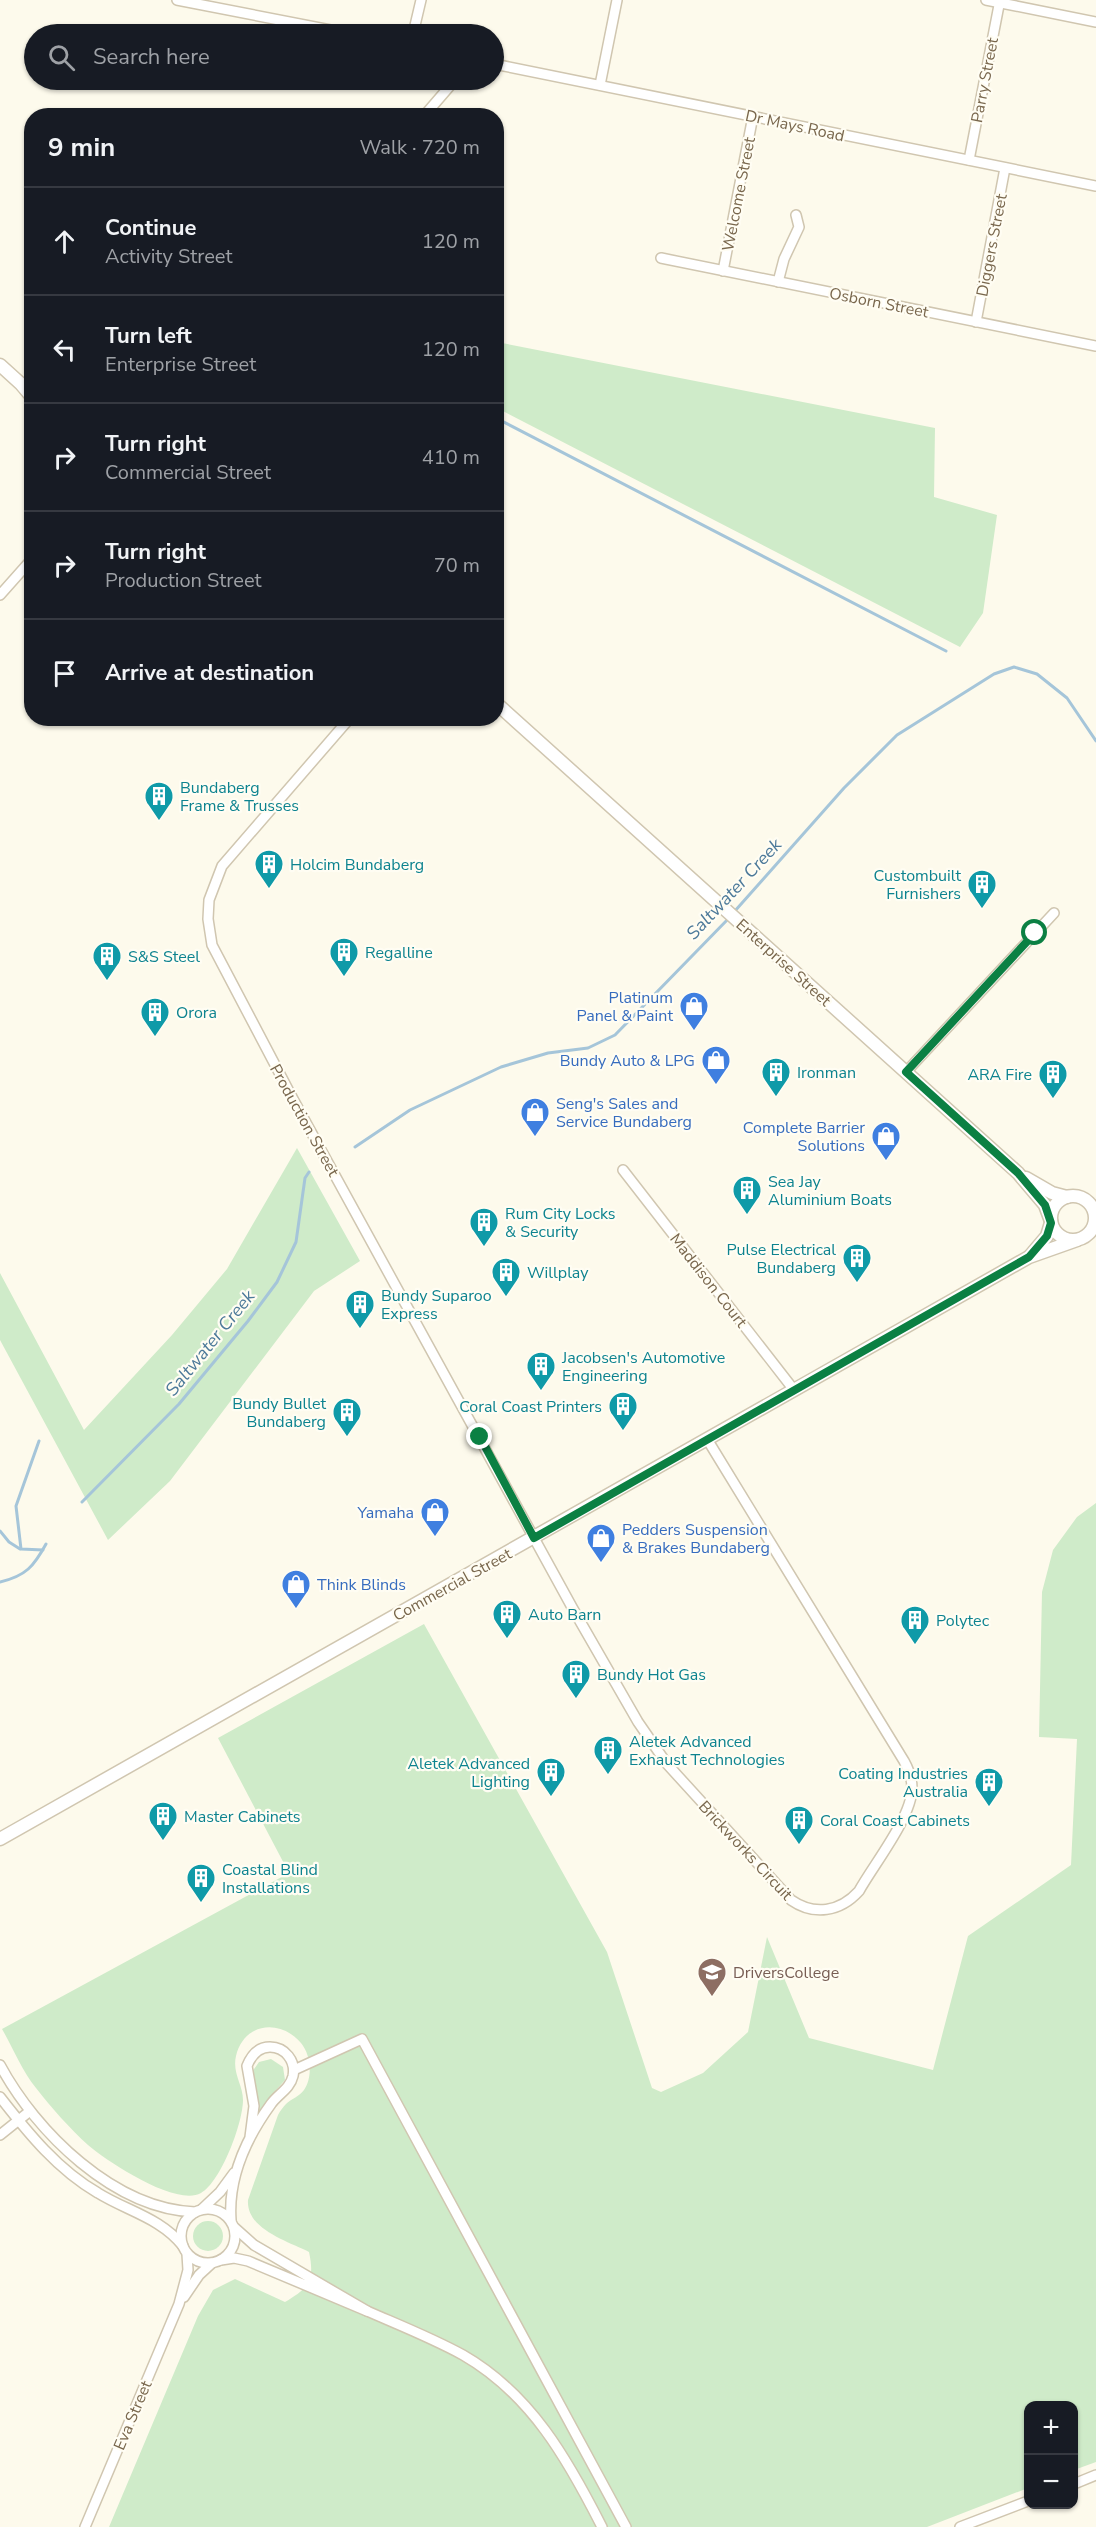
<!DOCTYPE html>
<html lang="en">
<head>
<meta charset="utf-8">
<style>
	:root { --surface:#171b24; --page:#242831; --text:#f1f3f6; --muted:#9ea1a6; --line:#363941 }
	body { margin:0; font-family:"Nunito Sans",sans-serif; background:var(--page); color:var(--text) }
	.controls { position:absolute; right:18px; bottom:18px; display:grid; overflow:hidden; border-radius:12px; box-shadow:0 2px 4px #0004 }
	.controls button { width:54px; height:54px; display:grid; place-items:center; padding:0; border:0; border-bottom:2px solid var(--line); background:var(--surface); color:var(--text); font:30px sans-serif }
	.stop { position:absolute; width:18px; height:18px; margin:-14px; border:4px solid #0b8043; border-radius:50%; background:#fff }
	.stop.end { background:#0b8043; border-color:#fff; box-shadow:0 2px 6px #0008 }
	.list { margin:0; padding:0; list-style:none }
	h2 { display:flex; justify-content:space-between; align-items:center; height:78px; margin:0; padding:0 24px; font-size:26px }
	h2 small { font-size:20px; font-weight:400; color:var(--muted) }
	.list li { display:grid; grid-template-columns:39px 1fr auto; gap:18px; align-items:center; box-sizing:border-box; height:108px; padding:0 24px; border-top:2px solid var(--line) }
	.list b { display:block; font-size:22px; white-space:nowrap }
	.list p { margin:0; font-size:20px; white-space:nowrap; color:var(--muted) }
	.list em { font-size:20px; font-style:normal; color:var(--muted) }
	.icon { flex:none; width:33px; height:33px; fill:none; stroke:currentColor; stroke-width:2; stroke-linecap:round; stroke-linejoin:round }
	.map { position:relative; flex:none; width:1096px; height:2527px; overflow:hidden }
	.search { position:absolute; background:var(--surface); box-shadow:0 2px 4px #0004; left:24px; top:24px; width:480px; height:66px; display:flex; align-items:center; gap:15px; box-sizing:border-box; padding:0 21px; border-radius:33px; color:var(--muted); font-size:22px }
	.panel { position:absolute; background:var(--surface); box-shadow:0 2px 4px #0004; left:24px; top:108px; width:480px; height:618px; border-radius:24px }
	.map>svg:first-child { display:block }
</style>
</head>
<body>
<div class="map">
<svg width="1096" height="2527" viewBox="0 0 1096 2527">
	<rect width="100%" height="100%" fill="#fdfaec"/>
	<g fill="#cfebc9">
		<path d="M497,342L935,428L934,497L997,515L983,613L960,647L497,408Z"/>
		<path d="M297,1148L360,1261L314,1291L170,1481L108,1540L0,1340V1273L84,1430L172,1335L227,1269Z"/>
		<path d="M1096,1503V2462L1074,2470V2406H1028V2488L927,2527H109L198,2316L213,2290L235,2279L285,2302C309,2288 315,2280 309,2252C287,2241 246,2229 248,2200L278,2115C280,2111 283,2107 286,2104C291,2099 300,2096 304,2090C313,2077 311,2055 301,2043C281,2019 244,2022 236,2056C232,2073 243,2085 243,2100C243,2123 221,2182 201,2193C176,2207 108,2162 88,2145C71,2130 50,2106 36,2088C22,2071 13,2048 2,2029L289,1873L218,1738L424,1624L607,1952L652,2088L661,2092L703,2073L748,2032L767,1937L809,2038L933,2070L968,1936L1071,1865L1077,1739L1039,1737L1042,1592L1053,1550L1077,1517Z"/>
		<path d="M271,2059L283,2067L285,2080L269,2098L259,2113H257V2094L252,2072L259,2062Z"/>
		<circle cx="208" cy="2236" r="15"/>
	</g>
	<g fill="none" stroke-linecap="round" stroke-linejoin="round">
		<g stroke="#a5c5d9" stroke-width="3">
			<path d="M496,418L946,651"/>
			<path d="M734,912L844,788L897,735L994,674L1014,667L1037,674L1067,698L1096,741"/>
			<path d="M355,1147L410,1110L501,1067L548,1053L588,1048L615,1035L730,917"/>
			<path d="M39,1441L16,1506L21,1549L43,1550"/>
			<path d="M82,1502L179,1404L248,1321L277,1282L296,1242L305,1178L309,1172"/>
			<path d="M0,1531L9,1542L20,1549"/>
			<path d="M0,1582C26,1576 34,1566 46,1544"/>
		</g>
		<g stroke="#d0c6b0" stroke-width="12">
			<g id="minor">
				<path d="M177,0L351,34"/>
				<path d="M986,0L1096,22"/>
				<path d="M413,34L421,0"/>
				<path d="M494,64L1096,186"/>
				<path d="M600,85L617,0"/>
				<path d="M424,116L455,80"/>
				<path d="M969,160L1000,0"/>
				<path d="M661,258L1096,346"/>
				<path d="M723,271L753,116"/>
				<path d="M778,282L784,259L799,227L796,215"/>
				<path d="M976,322L1005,168"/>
				<path d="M0,595L32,559"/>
				<path d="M350,718L222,866L209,900L208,919L212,945L293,1099L573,1609L638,1722L667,1764L791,1900C814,1916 840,1912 859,1891C874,1864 912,1817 912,1788C912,1778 909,1770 904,1761L707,1439"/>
				<path d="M906,1072L1054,913"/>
				<path d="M623,1170L794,1390"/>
				<path d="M0,2065C36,2132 114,2209 195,2212"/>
				<path d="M294,2070L362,2039L626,2527"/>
				<path d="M0,2097C28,2133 58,2170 98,2193C127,2211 161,2218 183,2246"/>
				<path d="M0,2135L30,2111"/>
				<circle cx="208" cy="2236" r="27"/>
				<path d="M202,2209L220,2192L234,2173"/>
				<path d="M231,2220C228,2178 247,2137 271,2104C278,2094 290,2089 293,2076C296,2061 285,2047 270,2047C258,2047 251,2056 247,2066L254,2106L250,2137"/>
				<path d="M221,2260L234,2258L248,2261L367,2311L254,2245L235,2228"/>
				<path d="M184,2297L199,2275L212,2263"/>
				<path d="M367,2311C399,2325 432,2338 463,2355C531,2394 568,2460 602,2527"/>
				<path d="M1074,2484L1096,2475"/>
				<path d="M85,2527L179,2304L188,2270L187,2254"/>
				<path d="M960,2527L1028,2501"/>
			</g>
		</g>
		<g stroke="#d0c6b0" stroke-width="15">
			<g id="tertiary">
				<path d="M0,365L21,384L32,397"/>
				<path d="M496,703L1018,1173L1045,1205L1051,1221"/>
				<path d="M1026,1178L1052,1193L1067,1197"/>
				<circle cx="1073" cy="1218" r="22"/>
				<path d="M1030,1256L1047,1236L1051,1223"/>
				<path d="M0,1839L1029,1257L1077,1240"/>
			</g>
		</g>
		<use href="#minor" stroke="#fff" stroke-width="9"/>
		<use href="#tertiary" stroke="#fff" stroke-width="12"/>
	</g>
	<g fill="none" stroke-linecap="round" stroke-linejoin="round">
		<path stroke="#0b8043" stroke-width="8" d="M480,1437L534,1538L1029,1257L1047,1236L1051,1223L1045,1205L1018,1173L906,1072L1035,933"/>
	</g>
	<defs>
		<g id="building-pin" transform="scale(1.5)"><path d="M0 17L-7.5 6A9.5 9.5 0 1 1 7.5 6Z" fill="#0f9aa8" stroke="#fffdf3"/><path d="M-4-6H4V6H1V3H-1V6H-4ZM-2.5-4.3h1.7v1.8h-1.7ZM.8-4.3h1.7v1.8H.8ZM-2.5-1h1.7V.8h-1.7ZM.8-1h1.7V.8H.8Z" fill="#fff"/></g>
		<g id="shop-pin" transform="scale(1.5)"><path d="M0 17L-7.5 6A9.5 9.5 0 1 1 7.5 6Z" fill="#3f7fe0" stroke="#fffdf3"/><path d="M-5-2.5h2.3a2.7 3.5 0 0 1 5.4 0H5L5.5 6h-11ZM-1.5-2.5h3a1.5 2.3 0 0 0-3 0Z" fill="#fff"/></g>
		<g id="school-pin" transform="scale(1.5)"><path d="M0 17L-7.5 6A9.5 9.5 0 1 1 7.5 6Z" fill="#8d6e63" stroke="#fffdf3"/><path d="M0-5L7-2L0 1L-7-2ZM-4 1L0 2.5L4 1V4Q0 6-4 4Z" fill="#fff"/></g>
	</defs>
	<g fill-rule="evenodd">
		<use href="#building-pin" x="159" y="796"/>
		<use href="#building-pin" x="269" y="864"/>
		<use href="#building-pin" x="982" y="884"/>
		<use href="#building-pin" x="344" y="952"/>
		<use href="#building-pin" x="107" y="956"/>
		<use href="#shop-pin" x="694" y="1006"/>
		<use href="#building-pin" x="155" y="1012"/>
		<use href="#shop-pin" x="716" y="1060"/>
		<use href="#building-pin" x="776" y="1072"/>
		<use href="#building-pin" x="1053" y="1074"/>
		<use href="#shop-pin" x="535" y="1112"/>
		<use href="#shop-pin" x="886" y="1136"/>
		<use href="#building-pin" x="747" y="1190"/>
		<use href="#building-pin" x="484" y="1222"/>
		<use href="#building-pin" x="857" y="1258"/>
		<use href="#building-pin" x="506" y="1272"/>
		<use href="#building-pin" x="360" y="1304"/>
		<use href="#building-pin" x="541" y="1366"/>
		<use href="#building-pin" x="623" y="1406"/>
		<use href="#building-pin" x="347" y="1412"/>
		<use href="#shop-pin" x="435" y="1512"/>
		<use href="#shop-pin" x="601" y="1538"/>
		<use href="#shop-pin" x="296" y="1584"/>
		<use href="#building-pin" x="507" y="1614"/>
		<use href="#building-pin" x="915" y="1620"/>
		<use href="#building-pin" x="576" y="1674"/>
		<use href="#building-pin" x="608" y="1750"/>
		<use href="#building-pin" x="551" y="1772"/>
		<use href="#building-pin" x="989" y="1782"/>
		<use href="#building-pin" x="163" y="1816"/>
		<use href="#building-pin" x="799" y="1820"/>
		<use href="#building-pin" x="201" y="1878"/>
		<use href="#school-pin" x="712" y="1972"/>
	</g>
	<g text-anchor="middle" stroke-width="4.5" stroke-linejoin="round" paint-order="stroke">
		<g font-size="16" fill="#79674d" stroke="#fffdf3">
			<text transform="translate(984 80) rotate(-79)" y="6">Parry Street</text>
			<text transform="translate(795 125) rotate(12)" y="6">Dr Mays Road</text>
			<text transform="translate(738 194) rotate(-79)" y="6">Welcome Street</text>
			<text transform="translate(991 245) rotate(-79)" y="6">Diggers Street</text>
			<text transform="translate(879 302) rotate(11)" y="6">Osborn Street</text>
			<text transform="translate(784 962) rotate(42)" y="6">Enterprise Street</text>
			<text transform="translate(305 1120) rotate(61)" y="6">Production Street</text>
			<text transform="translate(709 1280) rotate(52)" y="6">Maddison Court</text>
			<text transform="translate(452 1584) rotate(-29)" y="6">Commercial Street</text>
			<text transform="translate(746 1850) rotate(47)" y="6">Brickworks Circuit</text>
			<text transform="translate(132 2415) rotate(-67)" y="6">Eva Street</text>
		</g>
		<g font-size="16" fill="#0d838f" stroke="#fffdf3" text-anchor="start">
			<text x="180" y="793">Bundaberg<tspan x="180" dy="18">Frame &amp; Trusses</tspan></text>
			<text x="290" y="870">Holcim Bundaberg</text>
			<text x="961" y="881" text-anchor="end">Custombuilt<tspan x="961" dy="18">Furnishers</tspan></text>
			<text x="365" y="958">Regalline</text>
			<text x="128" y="962">S&amp;S Steel</text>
			<text x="176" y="1018">Orora</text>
			<text x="797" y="1078">Ironman</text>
			<text x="1032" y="1080" text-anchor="end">ARA Fire</text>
			<text x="768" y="1187">Sea Jay<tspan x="768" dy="18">Aluminium Boats</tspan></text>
			<text x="505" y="1219">Rum City Locks<tspan x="505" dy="18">&amp; Security</tspan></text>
			<text x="836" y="1255" text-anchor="end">Pulse Electrical<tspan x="836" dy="18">Bundaberg</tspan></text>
			<text x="527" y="1278">Willplay</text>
			<text x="381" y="1301">Bundy Suparoo<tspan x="381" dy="18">Express</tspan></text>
			<text x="562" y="1363">Jacobsen's Automotive<tspan x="562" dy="18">Engineering</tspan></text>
			<text x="326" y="1409" text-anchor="end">Bundy Bullet<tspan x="326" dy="18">Bundaberg</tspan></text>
			<text x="602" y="1412" text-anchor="end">Coral Coast Printers</text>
			<text x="528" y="1620">Auto Barn</text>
			<text x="936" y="1626">Polytec</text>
			<text x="597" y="1680">Bundy Hot Gas</text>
			<text x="629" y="1747">Aletek Advanced<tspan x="629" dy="18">Exhaust Technologies</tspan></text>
			<text x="530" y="1769" text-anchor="end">Aletek Advanced<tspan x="530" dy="18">Lighting</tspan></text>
			<text x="968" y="1779" text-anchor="end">Coating Industries<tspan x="968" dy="18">Australia</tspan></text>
			<text x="184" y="1822">Master Cabinets</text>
			<text x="820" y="1826">Coral Coast Cabinets</text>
			<text x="222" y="1875">Coastal Blind<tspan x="222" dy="18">Installations</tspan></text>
		</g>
		<g font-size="16" fill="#366cbe" stroke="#fffdf3" text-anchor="end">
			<text x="673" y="1003">Platinum<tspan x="673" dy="18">Panel &amp; Paint</tspan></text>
			<text x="695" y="1066">Bundy Auto &amp; LPG</text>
			<text x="556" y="1109" text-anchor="start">Seng's Sales and<tspan x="556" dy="18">Service Bundaberg</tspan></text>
			<text x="865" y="1133">Complete Barrier<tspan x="865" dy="18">Solutions</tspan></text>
			<text x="414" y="1518">Yamaha</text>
			<text x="622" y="1535" text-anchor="start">Pedders Suspension<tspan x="622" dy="18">&amp; Brakes Bundaberg</tspan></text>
			<text x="317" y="1590" text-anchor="start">Think Blinds</text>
		</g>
		<g font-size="16" fill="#785e54" stroke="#fffdf3" text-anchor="start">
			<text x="733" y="1978">DriversCollege</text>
		</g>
		<g font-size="18" font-style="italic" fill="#4d7a9a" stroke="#fffdf3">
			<text transform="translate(734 889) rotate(-47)" y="6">Saltwater Creek</text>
			<text transform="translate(210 1343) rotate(-51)" y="6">Saltwater Creek</text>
		</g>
	</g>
</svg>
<div class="controls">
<button>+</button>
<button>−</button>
</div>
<div class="stop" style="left:1035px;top:933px"></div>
<div class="stop end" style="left:480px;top:1437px"></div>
<div class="search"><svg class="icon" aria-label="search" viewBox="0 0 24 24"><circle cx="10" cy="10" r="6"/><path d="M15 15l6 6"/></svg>Search here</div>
<section class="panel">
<h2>9 min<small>Walk · 720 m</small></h2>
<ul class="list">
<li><svg class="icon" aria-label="ahead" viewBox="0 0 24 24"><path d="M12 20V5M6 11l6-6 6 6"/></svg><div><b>Continue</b><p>Activity Street</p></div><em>120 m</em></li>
<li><svg class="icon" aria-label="left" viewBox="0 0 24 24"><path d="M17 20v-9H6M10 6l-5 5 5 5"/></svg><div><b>Turn left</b><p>Enterprise Street</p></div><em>120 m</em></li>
<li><svg class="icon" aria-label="right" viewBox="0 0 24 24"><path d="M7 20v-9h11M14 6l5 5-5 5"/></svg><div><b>Turn right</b><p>Commercial Street</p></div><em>410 m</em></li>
<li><svg class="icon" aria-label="right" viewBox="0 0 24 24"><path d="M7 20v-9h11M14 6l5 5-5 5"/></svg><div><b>Turn right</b><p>Production Street</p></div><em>70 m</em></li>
<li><svg class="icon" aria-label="arrive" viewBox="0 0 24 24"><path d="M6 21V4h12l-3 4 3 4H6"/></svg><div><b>Arrive at destination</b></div></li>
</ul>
</section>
</div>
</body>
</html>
